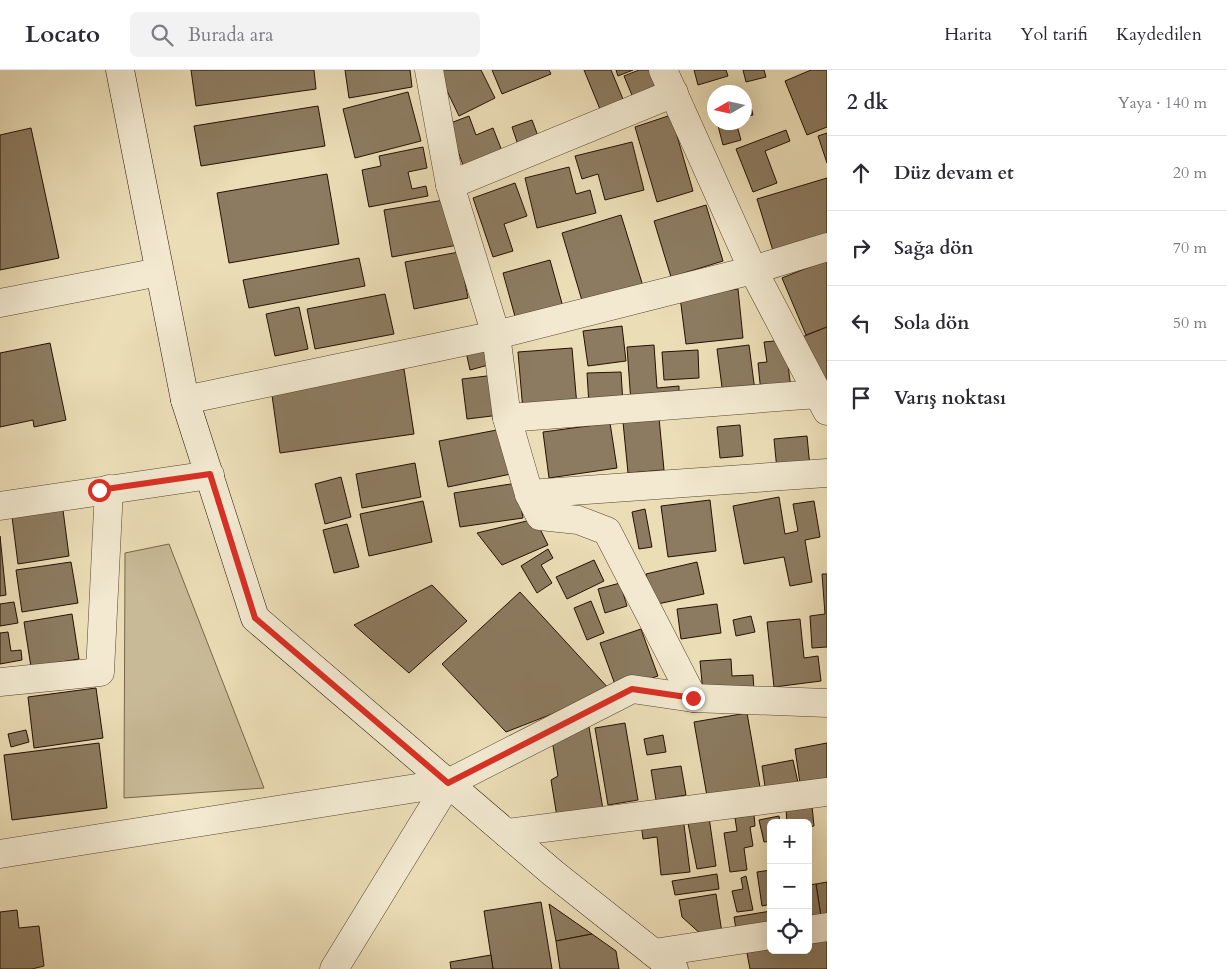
<!DOCTYPE html>
<html lang="tr">
<head>
<meta charset="utf-8">
<style>
	:root { --surface:#fff; --page:#f2f2f3; --text:#2b2b33; --muted:#7c7c81; --line:#e1e1e2 }
	body { margin:0; font-family:Cardo,serif; background:var(--page); color:var(--text) }
	.controls { position:absolute; right:15px; bottom:15px; display:grid; overflow:hidden; border-radius:8px; box-shadow:0 5px 20px #0002 }
	.controls button { width:45px; height:45px; display:grid; place-items:center; padding:0; border:0; border-bottom:1px solid var(--line); background:var(--surface); color:var(--text); font:25px sans-serif }
	.compass { position:absolute; left:707px; top:15px; width:45px; height:45px; border-radius:50%; background:var(--surface); box-shadow:0 5px 20px #0002; rotate:261deg }
	.stop { position:absolute; width:15px; height:15px; margin:-11px; border:4px solid #d93025; border-radius:50%; background:#fff }
	.stop.end { background:#d93025; border-color:#fff; box-shadow:0 1px 5px #0008 }
	.list { margin:0; padding:0; list-style:none }
	h2 { display:flex; justify-content:space-between; align-items:center; height:65px; margin:0; padding:0 20px; font-size:21px }
	h2 small { font-size:16px; font-weight:400; color:var(--muted) }
	.list li { display:grid; grid-template-columns:32px 1fr auto; gap:15px; align-items:center; box-sizing:border-box; height:75px; padding:0 20px; border-top:1px solid var(--line) }
	.list b { display:block; font-size:19px; white-space:nowrap }
	.list em { font-size:16px; font-style:normal; color:var(--muted) }
	.icon { flex:none; width:28px; height:28px; fill:none; stroke:currentColor; stroke-width:2; stroke-linecap:round; stroke-linejoin:round }
	.map { position:relative; flex:none; width:827px; height:899px; overflow:hidden }
	header { display:flex; align-items:center; gap:30px; box-sizing:border-box; height:70px; padding:0 25px; background:var(--surface); border-bottom:1px solid var(--line) }
	header strong { font-size:24px }
	nav { display:flex; gap:28px; margin-inline-start:auto; font-size:18px }
	.search { width:350px; height:45px; background:var(--page); display:flex; align-items:center; gap:12px; box-sizing:border-box; padding:0 18px; border-radius:8px; color:var(--muted); font-size:19px }
	main { display:flex }
	aside { flex:1; background:var(--surface) }
	.map>svg:first-child { display:block }
</style>
</head>
<body>
<header>
<strong>Locato</strong>
<div class="search"><svg class="icon" aria-label="search" viewBox="0 0 24 24"><circle cx="10" cy="10" r="6"/><path d="M15 15l6 6"/></svg>Burada ara</div>
<nav><a>Harita</a><a>Yol tarifi</a><a>Kaydedilen</a></nav>
</header>
<main>
<div class="map">
<svg width="827" height="899" viewBox="0 0 827 899">
	<rect width="100%" height="100%" fill="#ebddb6"/>
	<filter id="stains"><feTurbulence type="fractalNoise" baseFrequency=".004" numOctaves="4"/><feColorMatrix values="0 0 0 0 .2 0 0 0 0 .09 0 0 0 0 .02 0 0 0 .5 -.17"/></filter>
	<radialGradient id="worn" r=".72"><stop offset=".6" stop-color="#630" stop-opacity="0"/><stop offset="1" stop-color="#630" stop-opacity=".3"/></radialGradient>
	<path fill="#c9ba97" stroke="#77654c" d="M169,474L264,718L124,728L125,483Z"/>
	<g fill="#8c7b60" stroke="#251002">
		<path d="M191,0H314L316,19L196,36Z"/>
		<path d="M345,0H410L412,17L349,28Z"/>
		<path d="M437,0H481L495,28L459,46Z"/>
		<path d="M492,0H549L551,4L502,24Z"/>
		<path d="M584,0H611L625,34L602,44Z"/>
		<path d="M616,0H633L618,6Z"/>
		<path d="M639,0H658L667,22L636,35L624,6Z"/>
		<path d="M694,0H726L728,6L698,15Z"/>
		<path d="M743,0H764L766,7L746,12Z"/>
		<path d="M811,0H827V57L807,65L785,11Z"/>
		<path d="M408,22L421,71L355,88L343,39Z"/>
		<path d="M750,33L753,45L744,47V34Z"/>
		<path d="M318,36L325,76L201,96L194,56Z"/>
		<path d="M671,45L693,121L657,132L635,57Z"/>
		<path d="M469,46L476,65L493,58L506,91L467,106L448,54Z"/>
		<path d="M532,50L541,74L520,81L512,57Z"/>
		<path d="M717,52H736L741,70L723,75Z"/>
		<path d="M31,58L59,188L0,200V65Z"/>
		<path d="M786,60L790,71L765,81L777,113L753,122L736,79Z"/>
		<path d="M827,63V93L818,66Z"/>
		<path d="M632,72L644,120L605,130L598,104L582,109L575,86Z"/>
		<path d="M423,77L427,98L408,102L412,119L426,116L428,126L369,137L362,100L381,96L379,86Z"/>
		<path d="M569,97L576,124L590,120L596,143L537,158L525,108Z"/>
		<path d="M327,104L339,174L229,193L217,123Z"/>
		<path d="M827,108V169L774,184L757,129Z"/>
		<path d="M515,113L527,146L504,154L513,181L493,187L473,128Z"/>
		<path d="M450,129L458,175L392,187L384,140Z"/>
		<path d="M706,135L723,191L671,207L654,151Z"/>
		<path d="M621,145L643,216L583,234L562,163Z"/>
		<path d="M459,182L468,228L414,239L405,192Z"/>
		<path d="M359,188L365,216L249,238L243,210Z"/>
		<path d="M550,190L563,237L516,250L503,203Z"/>
		<path d="M827,190V257L806,265L782,208Z"/>
		<path d="M738,219L743,268L686,274L680,227Z"/>
		<path d="M385,224L394,264L315,279L307,239Z"/>
		<path d="M299,237L308,279L275,286L266,244Z"/>
		<path d="M622,256L626,291L588,296L583,261Z"/>
		<path d="M827,257V315L802,267Z"/>
		<path d="M785,270L791,319L761,323L758,293L767,292L764,272Z"/>
		<path d="M50,273L66,350L34,357L33,350L0,357V283Z"/>
		<path d="M654,275L657,318L679,316V330L631,333L627,277Z"/>
		<path d="M749,275L755,321L723,325L717,279Z"/>
		<path d="M488,276L492,294L470,300L466,282Z"/>
		<path d="M572,278L577,336L523,341L518,282Z"/>
		<path d="M698,280L699,308L664,310L662,282Z"/>
		<path d="M404,299L414,364L280,383L271,318Z"/>
		<path d="M621,302L623,334L589,335L587,303Z"/>
		<path d="M495,305L500,345L467,349L462,309Z"/>
		<path d="M659,348L664,400L628,403L623,352Z"/>
		<path d="M610,353L617,398L549,408L543,362Z"/>
		<path d="M740,355L743,386L720,388L717,357Z"/>
		<path d="M502,359L511,404L448,417L439,371Z"/>
		<path d="M807,366L810,397L777,400L774,369Z"/>
		<path d="M415,393L421,427L362,438L356,404Z"/>
		<path d="M341,407L351,447L325,454L315,414Z"/>
		<path d="M517,413L523,448L460,457L454,423Z"/>
		<path d="M779,427L785,464L798,461L793,434L814,431L820,467L805,470L812,512L790,516L784,487L744,494L733,436Z"/>
		<path d="M710,430L716,481L668,487L661,436Z"/>
		<path d="M423,431L432,472L369,486L360,444Z"/>
		<path d="M645,439L652,477L639,479L632,442Z"/>
		<path d="M63,440L69,486L18,494L12,447Z"/>
		<path d="M535,449L548,475L502,495L477,463Z"/>
		<path d="M347,454L359,497L334,503L323,460Z"/>
		<path d="M0,466L6,525L0,526Z"/>
		<path d="M548,479L553,488L541,495L552,513L537,523L521,496Z"/>
		<path d="M594,490L604,511L567,529L556,507Z"/>
		<path d="M71,492L78,533L22,542L16,500Z"/>
		<path d="M697,492L704,524L653,535L646,504Z"/>
		<path d="M822,504H827V577L812,578L810,546L825,544Z"/>
		<path d="M620,513L627,536L605,543L598,519Z"/>
		<path d="M432,515L467,551L409,603L354,555Z"/>
		<path d="M520,522L611,621L506,662L442,594Z"/>
		<path d="M591,531L604,563L587,570L574,538Z"/>
		<path d="M14,532L18,553L0,556V534Z"/>
		<path d="M717,534L721,563L681,569L677,539Z"/>
		<path d="M72,544L79,589L31,597L24,552Z"/>
		<path d="M751,546L755,562L736,566L733,550Z"/>
		<path d="M800,549L804,588L818,586L821,611L774,617L767,552Z"/>
		<path d="M641,559L658,606L617,620L600,573Z"/>
		<path d="M8,562L11,581L21,580L22,590L0,594V563Z"/>
		<path d="M731,589L732,606L753,605L754,620L703,623L700,591Z"/>
		<path d="M96,618L103,668L34,678L28,627Z"/>
		<path d="M747,643L761,723L708,732L694,652Z"/>
		<path d="M625,653L638,730L608,735L595,658Z"/>
		<path d="M589,657L603,739L557,747L551,710L558,706L552,670L563,661Z"/>
		<path d="M26,660L29,672L11,677L8,664Z"/>
		<path d="M663,665L666,682L647,685L644,669Z"/>
		<path d="M99,673L107,738L12,750L4,685Z"/>
		<path d="M827,673V716L801,720L795,679Z"/>
		<path d="M793,690L799,717L766,723L762,696Z"/>
		<path d="M681,696L686,725L656,730L651,700Z"/>
		<path d="M812,736L814,756L808,757V753H787L786,739Z"/>
		<path d="M708,740L716,796L697,799L686,743Z"/>
		<path d="M754,745L755,756L750,757L753,776L744,778L747,800L730,802L724,763L737,761L735,748Z"/>
		<path d="M779,746L780,753H771V771L764,772L759,750Z"/>
		<path d="M683,747L690,802L661,805L657,767L643,769L641,753Z"/>
		<path d="M771,800V834L762,836L757,802Z"/>
		<path d="M717,804L719,819L675,825L672,811Z"/>
		<path d="M746,806L753,840L737,842L732,821L743,819L741,808Z"/>
		<path d="M827,812V852L822,853L816,814Z"/>
		<path d="M816,814L822,853L808,855V815Z"/>
		<path d="M716,824L722,863L703,866L682,847L679,830Z"/>
		<path d="M541,832L552,899H493L484,841Z"/>
		<path d="M549,834L592,864L556,871Z"/>
		<path d="M17,840L19,858L39,856L44,896L32,899H0V842Z"/>
		<path d="M771,841V860L737,865L734,847Z"/>
		<path d="M592,864L616,881L619,899H560L556,871Z"/>
		<path d="M827,864V899H750L746,878L771,874V880H808V867Z"/>
		<path d="M491,885L493,899H451L450,892Z"/>
	</g>
	<g fill="none" stroke-linecap="round" stroke-linejoin="round">
		<g stroke="#56432f" stroke-width="29">
			<g id="street">
				<path d="M429,0L450,115L496,265L507,348L529,424L540,446L578,450L607,461L693,628"/>
				<path d="M663,0L753,200L827,177"/>
				<path d="M450,115L674,23"/>
				<path d="M0,233L159,202"/>
				<path d="M185,330L496,265L753,200L827,341"/>
				<path d="M507,348L818,324"/>
				<path d="M529,424L827,403"/>
				<path d="M0,436L210,405"/>
				<path d="M0,612L100,602L109,419"/>
				<path d="M506,763L827,722"/>
				<path d="M0,784L448,713L632,619L693,628L827,633"/>
				<path d="M808,860L827,857"/>
				<path d="M654,883L771,865"/>
				<path d="M334,899L448,713"/>
			</g>
		</g>
		<g stroke="#251002" stroke-width="29">
			<path id="secondary" d="M120,0L185,330L255,548L553,803L674,899"/>
		</g>
		<use href="#street" stroke="#f2e9d0" stroke-width="28"/>
		<use href="#secondary" stroke="#f2e9d0" stroke-width="28"/>
	</g>
	<g fill="none" stroke-linecap="round" stroke-linejoin="round">
		<path stroke="#d93025" stroke-width="6" d="M99,420L210,404L255,548L448,713L632,619L693,628"/>
	</g>
	<rect width="100%" height="100%" filter="url(#stains)"/>
	<rect width="100%" height="100%" fill="url(#worn)"/>
</svg>
<div class="controls">
<button>+</button>
<button>−</button>
<button><svg class="icon" aria-label="locate" viewBox="0 0 24 24"><circle cx="12" cy="12" r="6"/><path d="M12 2v4M12 18v4M2 12h4M18 12h4"/></svg></button>
</div>
<svg class="compass" viewBox="-18 -18 36 36"><path d="M0-13l5 13h-10z" fill="#e53935"/><path d="M0 13l5-13h-10z" fill="#7c7c81"/></svg>
<div class="stop" style="left:99px;top:420px"></div>
<div class="stop end" style="left:693px;top:628px"></div>
</div>
<aside>
<h2>2 dk<small>Yaya · 140 m</small></h2>
<ul class="list">
<li><svg class="icon" aria-label="ahead" viewBox="0 0 24 24"><path d="M12 20V5M6 11l6-6 6 6"/></svg><div><b>Düz devam et</b></div><em>20 m</em></li>
<li><svg class="icon" aria-label="right" viewBox="0 0 24 24"><path d="M7 20v-9h11M14 6l5 5-5 5"/></svg><div><b>Sağa dön</b></div><em>70 m</em></li>
<li><svg class="icon" aria-label="left" viewBox="0 0 24 24"><path d="M17 20v-9H6M10 6l-5 5 5 5"/></svg><div><b>Sola dön</b></div><em>50 m</em></li>
<li><svg class="icon" aria-label="arrive" viewBox="0 0 24 24"><path d="M6 21V4h12l-3 4 3 4H6"/></svg><div><b>Varış noktası</b></div></li>
</ul>
</aside>
</main>
</body>
</html>
